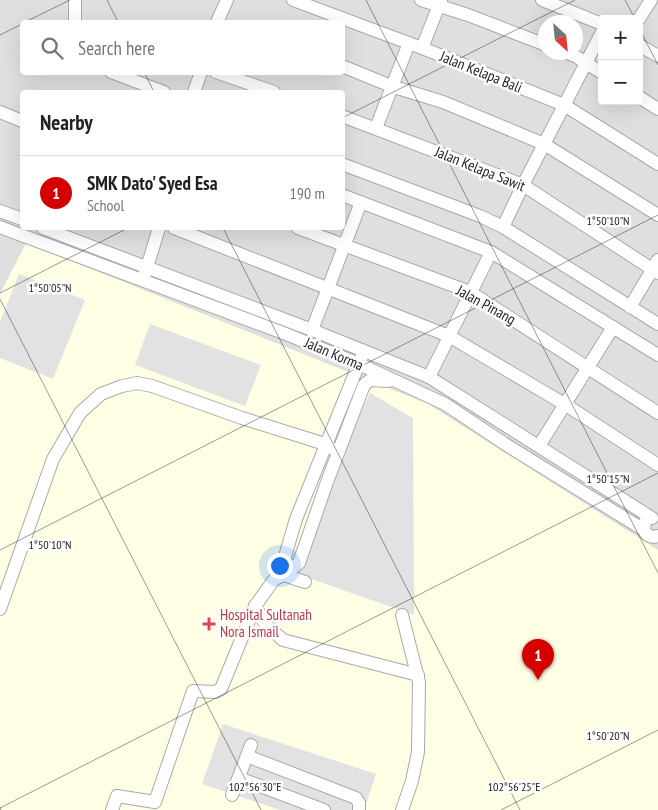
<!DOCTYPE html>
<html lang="en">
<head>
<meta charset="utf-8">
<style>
	:root { --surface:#fff; --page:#f2f2f2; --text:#202124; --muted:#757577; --line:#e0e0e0; --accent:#d40000 }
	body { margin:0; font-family:"PT Sans Narrow",sans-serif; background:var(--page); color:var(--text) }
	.controls { position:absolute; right:15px; top:15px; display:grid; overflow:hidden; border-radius:5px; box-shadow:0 5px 20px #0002 }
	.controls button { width:45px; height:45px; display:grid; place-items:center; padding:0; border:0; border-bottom:1px solid var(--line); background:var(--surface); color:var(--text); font:25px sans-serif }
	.compass { position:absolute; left:538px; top:15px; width:45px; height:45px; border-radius:50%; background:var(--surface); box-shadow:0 5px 20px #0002; rotate:153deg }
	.you { position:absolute; left:279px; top:565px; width:18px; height:18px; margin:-12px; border:4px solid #fff; border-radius:50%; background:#1a73e8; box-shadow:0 0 0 8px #1a73e833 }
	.badge { display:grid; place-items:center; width:32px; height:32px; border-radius:50%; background:var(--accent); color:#fff; font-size:16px; font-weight:700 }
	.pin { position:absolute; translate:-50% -41px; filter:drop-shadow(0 1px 2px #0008) }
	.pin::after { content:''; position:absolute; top:26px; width:18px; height:15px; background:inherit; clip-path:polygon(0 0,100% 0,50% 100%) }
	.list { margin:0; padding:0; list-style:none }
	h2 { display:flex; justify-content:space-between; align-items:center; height:65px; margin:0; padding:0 20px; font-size:21px }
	h2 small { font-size:16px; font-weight:400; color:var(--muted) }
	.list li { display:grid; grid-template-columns:32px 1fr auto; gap:15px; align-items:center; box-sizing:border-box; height:75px; padding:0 20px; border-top:1px solid var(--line) }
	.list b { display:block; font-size:19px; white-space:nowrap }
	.list p { margin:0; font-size:16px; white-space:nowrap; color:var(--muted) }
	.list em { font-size:16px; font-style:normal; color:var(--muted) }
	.icon { flex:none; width:28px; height:28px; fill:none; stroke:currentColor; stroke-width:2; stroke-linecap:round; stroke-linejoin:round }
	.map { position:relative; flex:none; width:658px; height:810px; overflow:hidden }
	.search { position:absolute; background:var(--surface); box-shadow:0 5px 20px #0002; left:20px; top:20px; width:325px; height:55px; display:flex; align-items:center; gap:12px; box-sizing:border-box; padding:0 18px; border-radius:5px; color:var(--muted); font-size:19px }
	.panel { position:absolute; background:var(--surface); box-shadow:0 5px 20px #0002; left:20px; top:90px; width:325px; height:140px; border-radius:5px }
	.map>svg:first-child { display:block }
</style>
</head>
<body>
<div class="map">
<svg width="658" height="810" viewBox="0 0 658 810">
	<rect width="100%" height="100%" fill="#f2efe9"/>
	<path fill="#e0dfdf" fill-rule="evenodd" d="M0,0H658V810H0ZM602,19H639V101H602ZM22,22H342V72H22ZM546,22H576V52H546ZM22,92H342V228H22Z"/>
	<path fill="#ffffe5" d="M26,243L428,404L658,550V810H0V294Z"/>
	<g fill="#e2e2e2">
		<path d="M19,274L85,300L53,379L0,358V322Z"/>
		<path d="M150,324L261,365L245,406L135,365Z"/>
		<path d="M370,393L413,418L414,615L286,570Z"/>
		<path d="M223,724L376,774L364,810H280L202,784Z"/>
	</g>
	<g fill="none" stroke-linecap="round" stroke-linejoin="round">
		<g stroke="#a9a9a9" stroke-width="14">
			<g id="minor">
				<path d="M75,0V22"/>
				<path d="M293,0L422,48L564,105L658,164"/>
				<path d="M421,0L468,15L546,45"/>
				<path d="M542,0L602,24"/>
				<path d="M639,19L651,0"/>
				<path d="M217,22L227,0"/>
				<path d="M639,45L658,56"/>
				<path d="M422,48L441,0"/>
				<path d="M565,52L575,56L602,73"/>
				<path d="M342,66L391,86L443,102L544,144L658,215"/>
				<path d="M111,72L164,92"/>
				<path d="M216,72L274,92"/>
				<path d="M194,92L201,72"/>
				<path d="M639,97L658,109"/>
				<path d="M0,112L22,121"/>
				<path d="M342,116L523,185L658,273"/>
				<path d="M376,128L409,43"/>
				<path d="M342,164L480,216L503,227L658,324"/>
				<path d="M342,195L491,252L658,355"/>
				<path d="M0,211L22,219"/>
				<path d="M0,227L286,334L359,364L445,404L505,444L644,530"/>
				<path d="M503,227L523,185L602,32"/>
				<path d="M43,228L312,330L429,377L652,518"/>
				<path d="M174,228L449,336L566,405L658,465"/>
				<path d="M298,228L470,292L658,413"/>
				<path d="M145,274L159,228"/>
				<path d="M630,307L658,260"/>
				<path d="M312,330L361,202"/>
				<path d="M429,377L491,252"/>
				<path d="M539,446L613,327"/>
				<path d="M645,522L644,530C647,536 652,538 658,536"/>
				<path d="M281,570L284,575L305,582"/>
				<path d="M277,578L284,575L299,563L327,482L364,385L370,380L388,381"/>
				<path d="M255,606L265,624L283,640L418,675"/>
				<path d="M0,609L53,459L80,413L101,394L122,386L137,383L152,386L242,418L325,444L338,452"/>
				<path d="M402,615L419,682L418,752L412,781L402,810"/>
				<path d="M247,756L356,798L359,803V810"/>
				<path d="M239,778L324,810"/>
				<path d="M232,795L251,745"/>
				<path d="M112,810L117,796L155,802L193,691L215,692L221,689L255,606L281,570L296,519L362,356"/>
			</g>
		</g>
		<use href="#minor" stroke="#fff" stroke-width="12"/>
	</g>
	<path fill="none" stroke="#222" stroke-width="1" stroke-opacity="0.45" d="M107,0L118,22M366,0L658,573M625,0L635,19M25,22L70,0M639,28L658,65M0,35L22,24M144,72L154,92M342,118L575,0M223,228L520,810M0,293L128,228M0,299L261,810M0,550L658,215M0,807L1,810M0,808L658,473M501,810L658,730"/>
	<path fill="#e0444e" stroke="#fff" stroke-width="2" d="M206.5 616.5h5v5h5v5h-5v5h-5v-5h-5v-5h5z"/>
	<g text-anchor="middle" stroke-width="5" stroke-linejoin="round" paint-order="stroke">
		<g font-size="15" fill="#222" stroke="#fff">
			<text transform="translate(481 72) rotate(22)" y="5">Jalan Kelapa Bali</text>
			<text transform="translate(480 169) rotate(22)" y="5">Jalan Kelapa Sawit</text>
			<text transform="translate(486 305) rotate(29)" y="5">Jalan Pinang</text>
			<text transform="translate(334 354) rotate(23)" y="5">Jalan Korma</text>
		</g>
		<g font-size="15" fill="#be3a42" stroke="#fff" text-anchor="start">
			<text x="220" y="620">Hospital Sultanah<tspan x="220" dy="17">Nora Ismail</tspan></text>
		</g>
	</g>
	<g font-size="12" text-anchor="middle" fill="#222" stroke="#fff" stroke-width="5" stroke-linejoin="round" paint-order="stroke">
		<text x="608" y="225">1°50'10"N</text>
		<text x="50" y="292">1°50'05"N</text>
		<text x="608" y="483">1°50'15"N</text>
		<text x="50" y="549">1°50'10"N</text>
		<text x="608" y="740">1°50'20"N</text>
		<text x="255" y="791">102°56'30"E</text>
		<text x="514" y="791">102°56'25"E</text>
	</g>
</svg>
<div class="controls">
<button>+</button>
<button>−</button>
</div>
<svg class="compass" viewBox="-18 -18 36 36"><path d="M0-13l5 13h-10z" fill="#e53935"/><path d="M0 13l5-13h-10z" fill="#757577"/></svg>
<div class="you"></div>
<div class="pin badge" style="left:538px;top:680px">1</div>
<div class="search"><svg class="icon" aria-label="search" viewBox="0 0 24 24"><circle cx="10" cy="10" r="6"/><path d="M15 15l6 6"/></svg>Search here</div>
<section class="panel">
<h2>Nearby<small></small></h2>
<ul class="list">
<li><span class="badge">1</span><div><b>SMK Dato' Syed Esa</b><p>School</p></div><em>190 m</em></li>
</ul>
</section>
</div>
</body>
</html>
